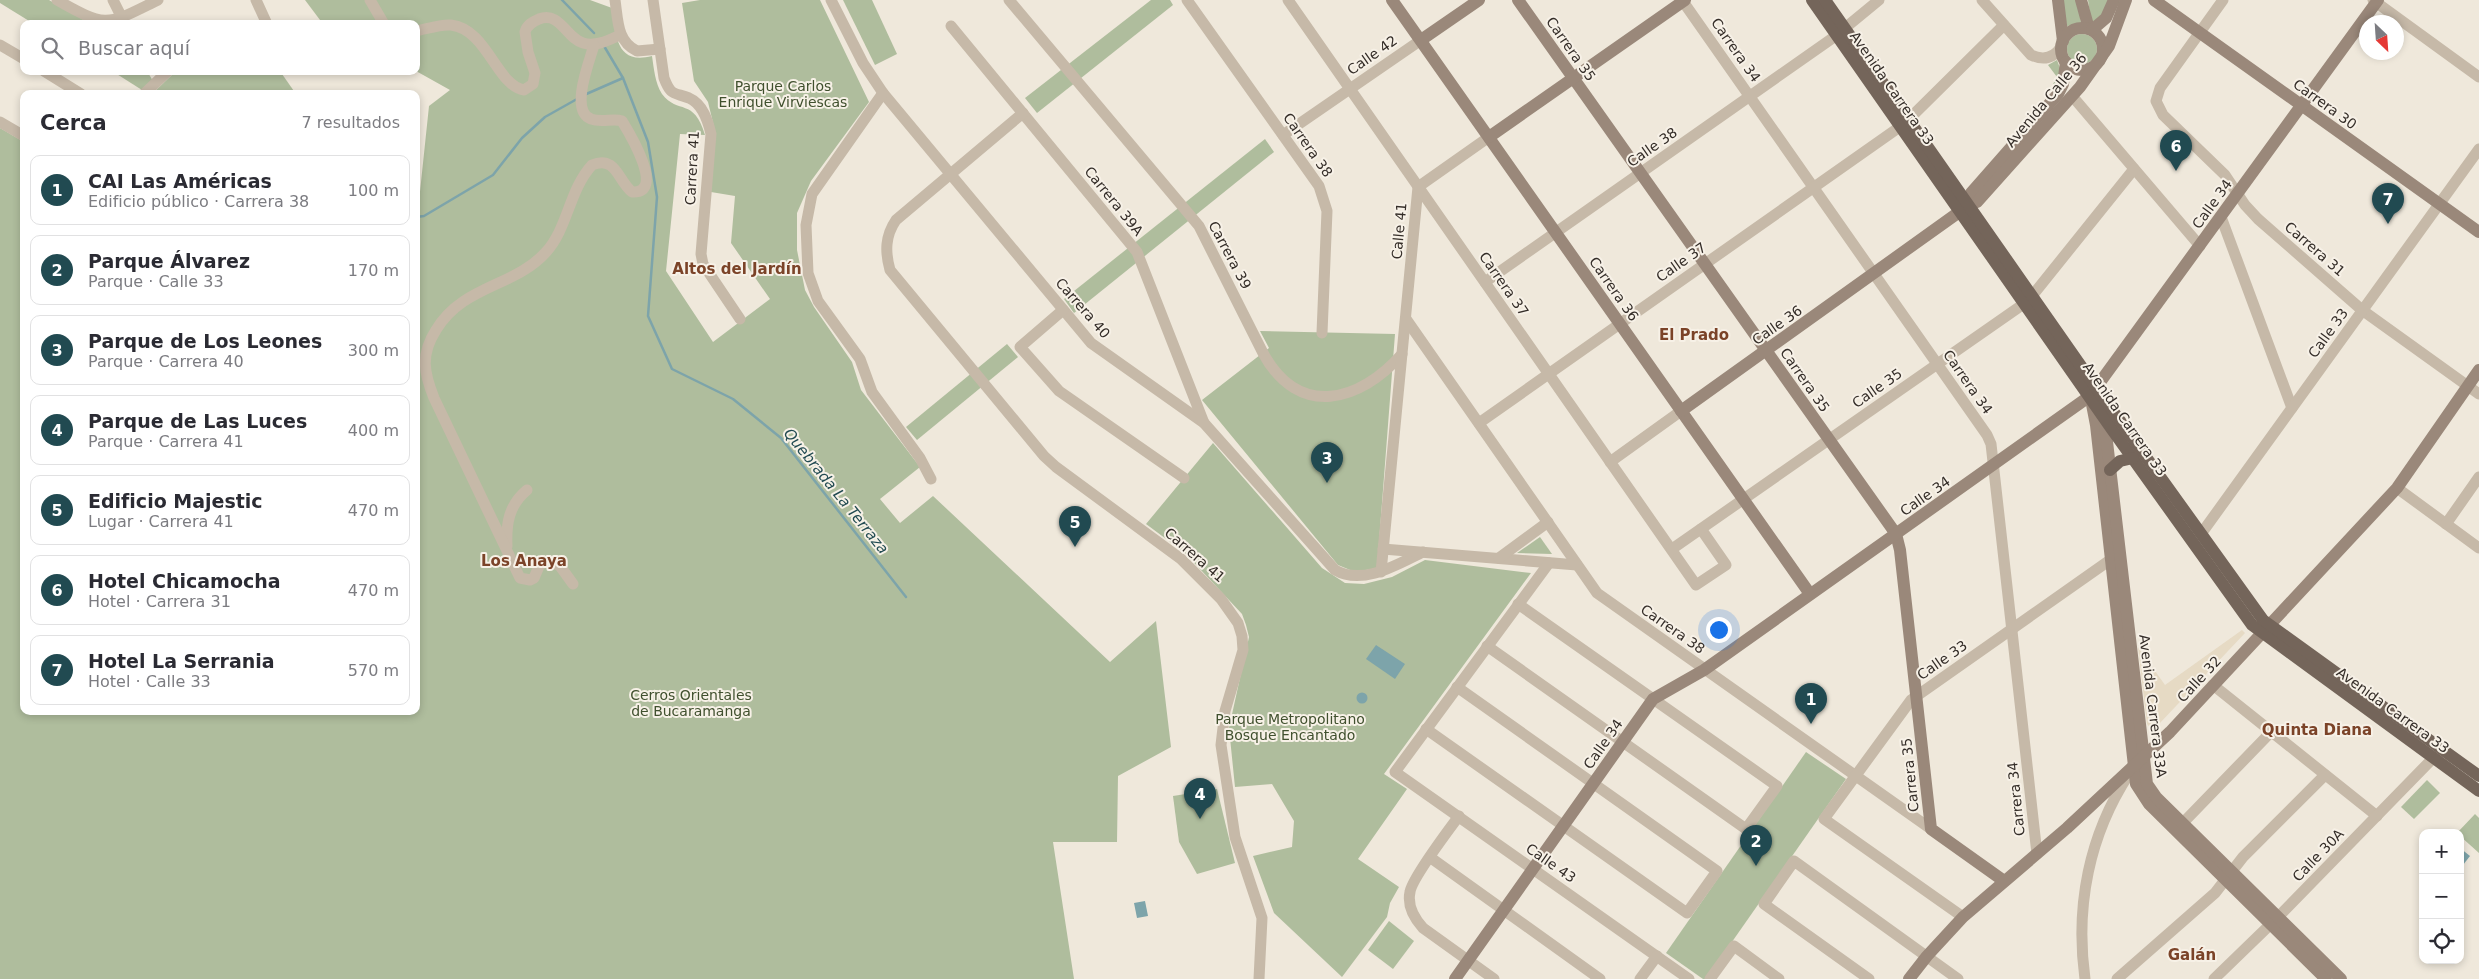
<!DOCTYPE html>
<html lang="es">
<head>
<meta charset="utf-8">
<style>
	:root { --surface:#fff; --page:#f2f2f3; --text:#2b2b33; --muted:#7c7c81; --line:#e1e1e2; --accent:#214a51 }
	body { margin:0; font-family:"DejaVu Sans",sans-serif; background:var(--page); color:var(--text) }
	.controls { position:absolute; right:15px; bottom:15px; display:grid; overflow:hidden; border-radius:10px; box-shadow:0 2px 8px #0003 }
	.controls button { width:45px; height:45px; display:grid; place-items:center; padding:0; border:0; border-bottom:1px solid var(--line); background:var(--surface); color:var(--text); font:25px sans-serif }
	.compass { position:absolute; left:2359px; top:15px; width:45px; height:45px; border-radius:50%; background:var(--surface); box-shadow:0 2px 8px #0003; rotate:155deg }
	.you { position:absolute; left:1718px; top:629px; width:18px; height:18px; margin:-12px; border:4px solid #fff; border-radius:50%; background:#1a73e8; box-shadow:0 0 0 8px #1a73e833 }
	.badge { display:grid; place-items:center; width:32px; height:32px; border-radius:50%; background:var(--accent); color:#fff; font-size:16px; font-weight:700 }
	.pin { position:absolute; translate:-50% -41px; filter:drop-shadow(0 1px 2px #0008) }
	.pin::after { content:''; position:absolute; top:26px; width:18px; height:15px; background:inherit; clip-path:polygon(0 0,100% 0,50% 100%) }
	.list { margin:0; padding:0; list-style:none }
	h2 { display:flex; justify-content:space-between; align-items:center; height:65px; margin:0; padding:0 20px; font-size:21px }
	h2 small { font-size:16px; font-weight:400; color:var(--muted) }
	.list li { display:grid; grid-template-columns:32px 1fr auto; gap:15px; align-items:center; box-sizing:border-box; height:70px; margin:0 10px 10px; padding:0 10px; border:1px solid var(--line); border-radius:10px }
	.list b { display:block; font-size:19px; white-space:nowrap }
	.list p { margin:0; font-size:16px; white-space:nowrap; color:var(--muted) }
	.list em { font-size:16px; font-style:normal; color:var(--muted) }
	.icon { flex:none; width:28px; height:28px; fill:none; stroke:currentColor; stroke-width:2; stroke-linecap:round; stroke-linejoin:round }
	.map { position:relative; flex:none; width:2479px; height:979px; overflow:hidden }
	.search { position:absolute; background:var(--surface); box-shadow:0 2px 8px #0003; left:20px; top:20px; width:400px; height:55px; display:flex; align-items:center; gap:12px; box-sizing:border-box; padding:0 18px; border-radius:10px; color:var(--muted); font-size:19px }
	.panel { position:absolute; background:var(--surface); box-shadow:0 2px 8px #0003; left:20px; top:90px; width:400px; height:625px; border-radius:10px }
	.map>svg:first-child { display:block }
</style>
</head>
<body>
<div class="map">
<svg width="2479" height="979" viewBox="0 0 2479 979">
	<rect width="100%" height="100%" fill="#efe8db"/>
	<g fill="#afbd9d">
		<path d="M0,0H49L91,24H34L0,3Z"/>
		<path d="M305,0H590L612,8C616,36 616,65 652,56C654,69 655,83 662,94C678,115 694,97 705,135L680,134L666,271L713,342L770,299L731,243L735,196L711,192L715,131L708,102L694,81L682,3L700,0H820L869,102L811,181L797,213V250L805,290L814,307L852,362L861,390L920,467L880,499L900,523L933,496L1110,662L1156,621L1171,747L1118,776L1117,842H1053L1074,979H0V128L24,142V711H416V199L419,201L429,106L450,90L416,71V24H323Z"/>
		<path d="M843,0H872L897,54L875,65Z"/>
		<path d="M1151,0H1170L1173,5L1037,113L1025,98Z"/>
		<path d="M2061,0H2078L2081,23L2067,26Z"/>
		<path d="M2088,0H2109L2102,16L2096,22L2091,21Z"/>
		<circle cx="2082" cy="49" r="15"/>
		<path d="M2057,60L2061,71L2056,87L2053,84L2057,77L2048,65Z"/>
		<path d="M112,71H147L153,81L142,90Z"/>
		<path d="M176,71L282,74L296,94H152Z"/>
		<path d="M1265,139L1274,152L1074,313L1064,299Z"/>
		<path d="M1260,331L1395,334L1377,568L1355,572L1338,565L1202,400L1269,348Z"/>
		<path d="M1007,344L1018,357L917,440L906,427Z"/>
		<path d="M1213,443L1322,568L1345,583L1364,584L1392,577L1425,560L1531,573L1384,774L1407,789L1358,859L1399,887L1390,903L1387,917L1342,977L1274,913L1253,856L1292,847L1294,821L1272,784L1235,787L1229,728L1249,637L1246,625L1242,614L1185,553L1146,524Z"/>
		<path d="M1540,537L1552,554L1517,553Z"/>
		<path d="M1806,752L1846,779L1706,979H1703L1666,953Z"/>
		<path d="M2427,780L2440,793L2414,819L2401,807Z"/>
		<path d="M1217,789L1235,863L1197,874L1179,842L1173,796Z"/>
		<path d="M2475,814L2479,818V853L2460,836V833H2457Z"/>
		<path d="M1389,921L1414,941L1393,969L1368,950Z"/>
	</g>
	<path fill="#e6dac4" d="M2242,630L2245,633L2159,724L2150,727L2147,724L2138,647L2165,685Z"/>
	<g fill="#7da4aa">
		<path d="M1376,645L1405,664L1395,679L1366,659Z"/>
		<circle cx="1362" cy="698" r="5.5"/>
		<path d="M2460,848L2470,856L2463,865L2460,864Z"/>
		<path d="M1145,901L1148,916L1137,918L1134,903Z"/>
	</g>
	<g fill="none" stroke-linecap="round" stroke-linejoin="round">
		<g stroke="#7da4aa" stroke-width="2.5">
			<path d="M562,0L594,33"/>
			<path d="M604,46L623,78L648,142L657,197L648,316L672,369L733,399L781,438L906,597"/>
			<path d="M584,95L623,78"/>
			<path d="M416,217L424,216L493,175L522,138L545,117L577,99"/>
		</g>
		<g stroke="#c6b9a8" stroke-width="11">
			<path d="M57,0C108,29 107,25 158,0"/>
			<path d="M113,0L122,18"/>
			<path d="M256,0L267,24"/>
			<path d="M370,0L384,24"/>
			<path d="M615,0C618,20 617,42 637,51L660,49"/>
			<path d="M653,0L664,78C671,96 673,92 689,98C703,104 708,121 711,134L701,254L703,264L740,319"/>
			<path d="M831,0L863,63L883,93L1091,343L1204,423L1335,570C1363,586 1398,564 1423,552"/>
			<path d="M1009,0L1199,226L1263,353C1299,419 1360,402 1402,354"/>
			<path d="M1187,0L1319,186L1327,211L1322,333"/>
			<path d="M1288,0L1696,585L1726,565L1701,529"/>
			<path d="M1682,0L1987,435L1991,444L2037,854"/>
			<path d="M1982,0L2031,55C2044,61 2054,58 2061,47"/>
			<path d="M2223,0L2160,88L2156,101L2163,115L2225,175L2245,205L2258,219L2362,310L2479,394"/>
			<path d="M2373,0L2479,77"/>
			<path d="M951,26L1137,252L1204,423"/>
			<path d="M1845,28L1879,0"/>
			<path d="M416,31C427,29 440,24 451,25C487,29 497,86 524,90L533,84L535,73L528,52L525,32C527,25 532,22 539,19C560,11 566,38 583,43C596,47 609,40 620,35"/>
			<path d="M0,45L24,59"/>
			<path d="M44,71L81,94"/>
			<path d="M883,93L812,194L806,225L808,273L818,301L860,359L872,392L920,458L931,479"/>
			<path d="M144,94L168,71"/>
			<path d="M2073,97L2200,246"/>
			<path d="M1023,113L896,220C885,236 885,252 890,270L1044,456L1056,467L1181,559L1221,599L1238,623L1242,636L1243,650L1225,711L1221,745L1235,837L1262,918L1259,979"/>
			<path d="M1909,119L2004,25"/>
			<path d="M0,122L24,136"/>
			<path d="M1283,135L1421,40"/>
			<path d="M2221,217L2292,408"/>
			<path d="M1485,282L1837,35"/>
			<path d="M2032,296L2134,169"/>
			<path d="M1063,310L1020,347L1059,391L1184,478"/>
			<path d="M1406,319L1597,593L1931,829"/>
			<path d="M1479,423L1901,126"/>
			<path d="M1610,462L1681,411"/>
			<path d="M2397,488L2479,548"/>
			<path d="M2446,524L2479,477"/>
			<path d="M2201,534L2479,149"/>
			<path d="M507,546C506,523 509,505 527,490"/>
			<path d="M1383,549L1577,565"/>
			<path d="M1672,549L2025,303"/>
			<path d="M1499,558L1548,522"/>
			<path d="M1549,563L1395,772L1689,979"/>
			<path d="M1381,572L1418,187L1489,137"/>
			<path d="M573,584L560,566L550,561L540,564L534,578L530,580L520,578L434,398C424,373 420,355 436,330C463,285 515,287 546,252C568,228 569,190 592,165C616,155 618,181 632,192C666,194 630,134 622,121C613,118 601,123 591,119C569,111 590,60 594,45"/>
			<path d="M1487,646L1746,829L1777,786L1518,604"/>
			<path d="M2213,685L2377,816"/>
			<path d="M1426,729L1687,913L1717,871L1457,687"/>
			<path d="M1459,816C1448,831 1412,878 1410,892C1407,906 1414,918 1423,928L1494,979"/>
			<path d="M2177,829L2271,732"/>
			<path d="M1431,858L1600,979"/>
			<path d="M1963,917L1824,819L1911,700L2110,560"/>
			<path d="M1640,979L1657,956"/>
			<path d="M1710,979L1734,946L1779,979"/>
			<path d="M1869,979L1764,904L1794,861L1958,979"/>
			<path d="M2085,979C2075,906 2089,835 2129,774"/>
			<path d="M2117,979L2215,893L2243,857L2325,775"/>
			<path d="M2214,979L2278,917L2440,751"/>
		</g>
		<g stroke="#9a887a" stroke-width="12">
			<path d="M1392,0L1810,594"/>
			<path d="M1518,0L1896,534L1900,550L1931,829L2004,881"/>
			<path d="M2058,0L2063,41"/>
			<path d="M2081,0L2089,29"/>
			<path d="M2154,0L2479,232"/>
			<circle cx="2082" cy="49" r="21"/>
			<path d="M2092,30L2106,18L2114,0"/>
			<path d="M1421,40L1479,0"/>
			<path d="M1489,137L1685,0"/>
			<path d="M1969,205L1971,193L2058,94L2063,84L2066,62"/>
			<path d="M2091,399L2096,425L2136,784L2149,804L2326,979"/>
			<path d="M1681,411L1969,205L1977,202L2080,87L2109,46L2126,0"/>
			<path d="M2104,416L2147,784L2156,797L2341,979"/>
			<path d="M1455,979L1653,699L1704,670L2090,396L2378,0"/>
			<path d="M1909,979L1927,956L1963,917L2067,828L2170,732L2397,488L2479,370"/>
		</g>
		<g stroke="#74655a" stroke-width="12">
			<path d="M1812,0L2111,428L2252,625L2479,791"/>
			<path d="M1825,0L2097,389L2263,620L2479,776"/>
			<path d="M2110,470L2120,461L2133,458"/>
		</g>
	</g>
	<g text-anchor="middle" stroke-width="4" stroke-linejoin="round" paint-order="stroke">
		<g font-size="14" fill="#342d28" stroke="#f7f1e7">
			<text transform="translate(1571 49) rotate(55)" y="5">Carrera 35</text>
			<text transform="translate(1736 50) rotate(55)" y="5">Carrera 34</text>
			<text transform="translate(1372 55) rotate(-35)" y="5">Calle 42</text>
			<text transform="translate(1892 88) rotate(55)" y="5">Avenida Carrera 33</text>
			<text transform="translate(2046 100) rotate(-50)" y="5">Avenida Calle 36</text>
			<text transform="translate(2325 104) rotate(36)" y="5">Carrera 30</text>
			<text transform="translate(1308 145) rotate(55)" y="5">Carrera 38</text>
			<text transform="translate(1652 147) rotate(-35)" y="5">Calle 38</text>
			<text transform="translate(692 168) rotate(-87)" y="5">Carrera 41</text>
			<text transform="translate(1114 201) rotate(51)" y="5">Carrera 39A</text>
			<text transform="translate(2212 204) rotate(-54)" y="5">Calle 34</text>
			<text transform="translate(1399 231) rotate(-85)" y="5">Calle 41</text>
			<text transform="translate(2315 249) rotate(41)" y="5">Carrera 31</text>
			<text transform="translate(1230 255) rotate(62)" y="5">Carrera 39</text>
			<text transform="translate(1681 262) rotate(-35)" y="5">Calle 37</text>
			<text transform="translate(1504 284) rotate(55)" y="5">Carrera 37</text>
			<text transform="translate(1614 289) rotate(55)" y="5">Carrera 36</text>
			<text transform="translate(1083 308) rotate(49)" y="5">Carrera 40</text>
			<text transform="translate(1777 325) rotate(-35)" y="5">Calle 36</text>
			<text transform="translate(2328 333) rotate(-54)" y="5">Calle 33</text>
			<text transform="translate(1805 380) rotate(55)" y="5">Carrera 35</text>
			<text transform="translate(1968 382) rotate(55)" y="5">Carrera 34</text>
			<text transform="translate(1877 388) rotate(-35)" y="5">Calle 35</text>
			<text transform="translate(2125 419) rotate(55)" y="5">Avenida Carrera 33</text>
			<text transform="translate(1925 496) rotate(-35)" y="5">Calle 34</text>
			<text transform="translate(1195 555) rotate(41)" y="5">Carrera 41</text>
			<text transform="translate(1673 629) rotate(35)" y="5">Carrera 38</text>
			<text transform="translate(1942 660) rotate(-35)" y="5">Calle 33</text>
			<text transform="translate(2199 679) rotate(-47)" y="5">Calle 32</text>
			<text transform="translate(2153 706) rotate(83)" y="5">Avenida Carrera 33A</text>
			<text transform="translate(2393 710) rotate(36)" y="5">Avenida Carrera 33</text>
			<text transform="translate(1603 744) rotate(-55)" y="5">Calle 34</text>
			<text transform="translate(1910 775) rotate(-96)" y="5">Carrera 35</text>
			<text transform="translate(2016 799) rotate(-96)" y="5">Carrera 34</text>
			<text transform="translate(2318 855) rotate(-46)" y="5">Calle 30A</text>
			<text transform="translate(1551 863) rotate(35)" y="5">Calle 43</text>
		</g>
		<g font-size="14" fill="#40502e" stroke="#f7f1e7">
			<text x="783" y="91">Parque Carlos<tspan x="783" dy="16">Enrique Virviescas</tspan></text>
			<text x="691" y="700">Cerros Orientales<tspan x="691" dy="16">de Bucaramanga</tspan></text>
			<text x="1290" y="724">Parque Metropolitano<tspan x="1290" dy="16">Bosque Encantado</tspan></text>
		</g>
		<g font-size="15" font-weight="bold" fill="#7b4328" stroke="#f7f1e7">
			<text x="737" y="274">Altos del Jardín</text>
			<text x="1694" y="340">El Prado</text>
			<text x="524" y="566">Los Anaya</text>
			<text x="2317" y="735">Quinta Diana</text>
			<text x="2192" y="960">Galán</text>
		</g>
		<g font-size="15" font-style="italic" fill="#214a51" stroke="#f7f1e7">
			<text transform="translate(836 491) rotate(51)" y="5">Quebrada La Terraza</text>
		</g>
	</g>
</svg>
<div class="controls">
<button>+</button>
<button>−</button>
<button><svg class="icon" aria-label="locate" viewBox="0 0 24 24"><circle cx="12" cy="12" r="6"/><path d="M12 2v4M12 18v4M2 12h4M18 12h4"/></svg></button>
</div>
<svg class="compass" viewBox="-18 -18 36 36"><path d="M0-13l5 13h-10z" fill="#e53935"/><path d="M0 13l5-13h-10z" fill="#7c7c81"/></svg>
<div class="you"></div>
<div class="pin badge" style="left:1811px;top:724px">1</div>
<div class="pin badge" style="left:1756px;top:866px">2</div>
<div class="pin badge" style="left:1327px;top:483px">3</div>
<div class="pin badge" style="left:1200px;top:819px">4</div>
<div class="pin badge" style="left:1075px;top:547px">5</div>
<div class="pin badge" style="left:2176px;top:171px">6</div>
<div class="pin badge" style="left:2388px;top:224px">7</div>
<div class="search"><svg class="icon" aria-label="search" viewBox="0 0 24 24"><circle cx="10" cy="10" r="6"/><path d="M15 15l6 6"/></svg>Buscar aquí</div>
<section class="panel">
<h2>Cerca<small>7 resultados</small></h2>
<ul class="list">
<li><span class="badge">1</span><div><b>CAI Las Américas</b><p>Edificio público · Carrera 38</p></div><em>100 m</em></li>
<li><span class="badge">2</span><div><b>Parque Álvarez</b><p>Parque · Calle 33</p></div><em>170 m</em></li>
<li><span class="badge">3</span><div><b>Parque de Los Leones</b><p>Parque · Carrera 40</p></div><em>300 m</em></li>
<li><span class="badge">4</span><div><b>Parque de Las Luces</b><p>Parque · Carrera 41</p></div><em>400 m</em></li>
<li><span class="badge">5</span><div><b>Edificio Majestic</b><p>Lugar · Carrera 41</p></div><em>470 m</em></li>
<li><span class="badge">6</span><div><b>Hotel Chicamocha</b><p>Hotel · Carrera 31</p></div><em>470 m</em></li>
<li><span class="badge">7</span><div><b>Hotel La Serrania</b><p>Hotel · Calle 33</p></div><em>570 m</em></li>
</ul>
</section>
</div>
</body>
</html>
